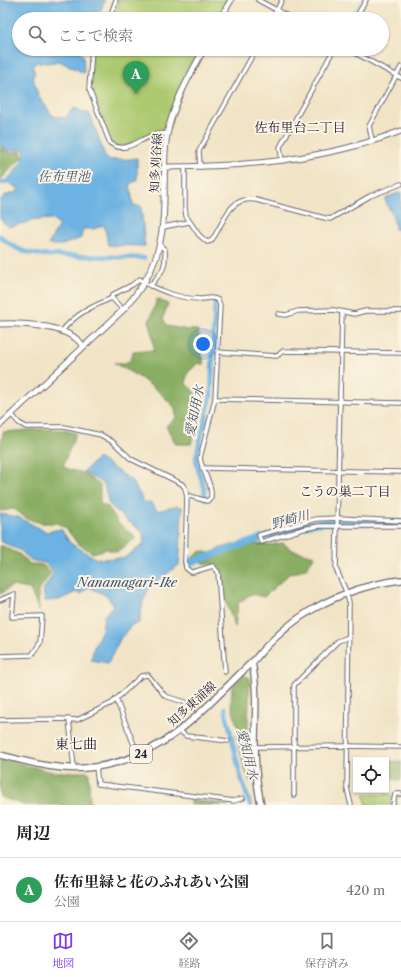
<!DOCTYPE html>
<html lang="ja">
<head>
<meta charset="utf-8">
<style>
	:root { --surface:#fff; --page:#f2f2f2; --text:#222; --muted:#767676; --line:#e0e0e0; --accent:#7c3aed }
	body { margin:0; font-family:"Libre Caslon Text","Noto Serif JP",serif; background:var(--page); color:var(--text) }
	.controls { position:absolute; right:12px; bottom:12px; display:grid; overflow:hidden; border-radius:0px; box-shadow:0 1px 3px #0004 }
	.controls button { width:36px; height:36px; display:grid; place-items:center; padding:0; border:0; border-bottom:1px solid var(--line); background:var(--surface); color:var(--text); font:20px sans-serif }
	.you { position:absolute; left:203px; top:344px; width:14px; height:14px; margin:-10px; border:3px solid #fff; border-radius:50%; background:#1a73e8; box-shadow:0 0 0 6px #1a73e833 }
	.badge { display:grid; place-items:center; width:26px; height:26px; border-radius:50%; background:var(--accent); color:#fff; font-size:13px; font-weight:700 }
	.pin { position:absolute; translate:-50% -33px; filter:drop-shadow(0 1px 2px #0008) }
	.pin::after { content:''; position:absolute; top:21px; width:14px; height:12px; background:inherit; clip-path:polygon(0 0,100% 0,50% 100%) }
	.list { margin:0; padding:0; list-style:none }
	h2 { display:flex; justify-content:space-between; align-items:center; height:52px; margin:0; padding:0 16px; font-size:17px }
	h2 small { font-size:13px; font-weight:400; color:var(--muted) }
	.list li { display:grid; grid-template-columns:26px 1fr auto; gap:12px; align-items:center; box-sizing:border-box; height:64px; padding:0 16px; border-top:1px solid var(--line) }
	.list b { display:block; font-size:15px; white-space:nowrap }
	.list p { margin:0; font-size:13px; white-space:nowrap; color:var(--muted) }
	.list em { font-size:13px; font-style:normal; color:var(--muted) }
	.icon { flex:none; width:22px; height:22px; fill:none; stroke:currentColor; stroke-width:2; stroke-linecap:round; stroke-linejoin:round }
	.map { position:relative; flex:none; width:401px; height:805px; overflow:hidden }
	.search { position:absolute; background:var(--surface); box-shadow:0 1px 3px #0004; left:12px; right:12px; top:12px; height:44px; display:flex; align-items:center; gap:10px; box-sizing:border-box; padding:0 14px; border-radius:22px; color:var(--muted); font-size:15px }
	.sheet { height:116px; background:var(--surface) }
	nav { display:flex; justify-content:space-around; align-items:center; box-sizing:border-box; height:56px; border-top:1px solid var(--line); background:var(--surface); font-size:11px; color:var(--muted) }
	nav a { display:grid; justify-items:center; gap:2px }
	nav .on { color:var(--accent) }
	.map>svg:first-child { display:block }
</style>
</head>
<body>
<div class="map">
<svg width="401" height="805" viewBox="0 0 401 805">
	<rect width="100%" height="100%" fill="#fcf5e5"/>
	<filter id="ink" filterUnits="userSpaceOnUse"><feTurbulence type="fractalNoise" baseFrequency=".025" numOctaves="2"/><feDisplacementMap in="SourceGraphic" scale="8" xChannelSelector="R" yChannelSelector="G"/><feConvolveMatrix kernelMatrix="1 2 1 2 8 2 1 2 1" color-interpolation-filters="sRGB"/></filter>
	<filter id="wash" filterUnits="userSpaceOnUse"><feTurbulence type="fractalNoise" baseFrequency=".012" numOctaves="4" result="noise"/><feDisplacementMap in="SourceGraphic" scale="16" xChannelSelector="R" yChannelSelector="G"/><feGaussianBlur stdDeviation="0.9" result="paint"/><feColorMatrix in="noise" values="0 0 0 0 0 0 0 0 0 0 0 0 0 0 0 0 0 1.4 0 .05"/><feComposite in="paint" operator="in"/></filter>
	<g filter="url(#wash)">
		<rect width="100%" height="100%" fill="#f1e4c6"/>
		<g fill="#acc970" stroke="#677656">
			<path d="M118,0H231L220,19H106L112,17Z"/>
			<path d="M92,49H204L184,85L167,134L162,133L120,148L110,143L89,89Z"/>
			<path d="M364,794L392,795L391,805H367Z"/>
		</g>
		<g fill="#89ad62" stroke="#56684e">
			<path d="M0,148L10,153L21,151L23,157L0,180Z"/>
			<path d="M157,299L168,304L163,318L167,326L188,330H198L204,365L198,363L187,374L186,384L202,399L191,444H176L166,426L176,418L175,408L158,391L139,377L114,363H125L131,360L133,352L154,350L151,327L149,322Z"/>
			<path d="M42,429L62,430L76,433L63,466L70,470L81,472L100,485V504L108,507L118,523L136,537L118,552L106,549L93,553L77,543L66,528L57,523H41L26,518L14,509L0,511V447L3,432Z"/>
			<path d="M239,543L268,545L283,543L292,550L315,556L306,568L295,573L289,574L264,597L251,594L238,603L235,627L224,596L221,568C211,561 204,566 192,558L201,551L212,554L218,549Z"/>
			<path d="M0,545L19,554L30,564L43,565L51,573L38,591L39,611L30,589L12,586L0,594Z"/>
			<path d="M244,675L250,678C249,712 245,750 251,783L244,767L237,737L238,729L231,704L232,686Z"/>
			<path d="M0,758L52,772H89L90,805H24L0,797Z"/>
			<path d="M401,761V780L386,779V762Z"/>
			<path d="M191,800L229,805H191Z"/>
		</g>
		<g fill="#6cb2e2" stroke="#476a8e">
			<path d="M0,0H105L100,12L72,13L68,16L66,19H19V49H77L83,55L84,73L59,61L48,63L37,62L32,67L35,72L33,77L38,95L53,116L64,118L74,108L90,114L105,156L109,160C119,159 127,160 137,158V180L130,184L133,205L141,206L145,246L108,245L105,228L102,225L94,229H83L81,238L62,245H48L59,225L51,219L36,220L9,227L0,219V200L4,196L17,192L19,189L9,183L8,179C16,171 20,164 25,155L24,150L22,149L9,151L0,146Z"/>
			<path d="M401,192V230L395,229C395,217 389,210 385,200L388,197Z"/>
			<path d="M98,458L131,480L145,503H152L157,511L176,506L182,507L181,537L179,565L150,586L143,602L139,623L131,625L126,633L121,637L108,663L91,660L94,647L102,630L104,616L113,605L107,596L89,587L81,594L76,592L59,600L45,601L43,590L54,573L45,563L30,560L21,551L0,541V514L18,517L46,532L61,529L70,543L97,559L124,558L144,544L143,532L125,519L109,504L104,484L83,472Z"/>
		</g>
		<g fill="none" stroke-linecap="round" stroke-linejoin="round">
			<path stroke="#6cb2e2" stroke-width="1" d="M350,19L361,0"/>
			<g stroke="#6cb2e2" stroke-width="4.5">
				<path d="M0,183L14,180"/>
				<path d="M0,236C14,249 25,253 43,255L144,258"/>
				<path d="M205,499L204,487L197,466L196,457L211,395L215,301"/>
				<path d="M225,708L240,774L250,805"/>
			</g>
			<path stroke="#6cb2e2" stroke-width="7" d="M189,563L262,538L310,524L327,522L401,523"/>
		</g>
	</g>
	<g filter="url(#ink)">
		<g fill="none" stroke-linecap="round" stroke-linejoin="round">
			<g stroke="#6a666c" stroke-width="5.5">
				<g id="street">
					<path d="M258,0L293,19"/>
					<path d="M106,19L111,14L116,0"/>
					<path d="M272,19L282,0"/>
					<path d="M355,19L366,0"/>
					<path d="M92,49L89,89L110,143C129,158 146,129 167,134"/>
					<path d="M348,49L401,78"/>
					<path d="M372,140L369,126L401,67"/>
					<path d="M282,161L280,147L334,49"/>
					<path d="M185,167V207L186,216L199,235L207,242L211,241C225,223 227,196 256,200L325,218L330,219L370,196L401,184"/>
					<path d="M200,167L199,151L256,49"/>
					<path d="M163,227L189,222"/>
					<path d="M145,283C162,291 180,299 200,299C207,299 211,296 218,300L220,305L215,399L200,458C202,472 213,484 211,498L207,501L190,496"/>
					<path d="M150,286C162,272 166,269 165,250L160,245"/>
					<path d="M112,298L123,310"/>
					<path d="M342,312L336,569L345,589L349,602L347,788L351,805"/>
					<path d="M278,314L286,315L298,311L334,310L354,314L365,311H401"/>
					<path d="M62,331C75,314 93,306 112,298V295L132,285L140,279L142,281"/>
					<path d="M217,352L277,356L283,351L401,353"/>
					<path d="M215,399L401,403"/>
					<path d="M12,415L19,423L26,427H64L101,435L113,442L131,459L182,484L185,488L187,497L185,561L186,568L191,572H193L213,566L218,572L225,672"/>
					<path d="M202,468L401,472"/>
					<path d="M401,521L337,518L316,519L259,535L261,542L303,529L319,526H401"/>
					<path d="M0,600L14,594L12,617L42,616L40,643L32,655L0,656"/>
					<path d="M116,699L138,755"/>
					<path d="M69,719L74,768"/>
					<path d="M0,720L60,719L77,720L112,703L141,676L148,675L165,696L184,702L193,709"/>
					<path d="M180,731L186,736L228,741"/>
					<path d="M255,747L348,746L401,747"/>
					<path d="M96,767L98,784L234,801L243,798"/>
					<path d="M294,795V685L338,641L349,637"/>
					<path d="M393,805L395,794H401"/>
				</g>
			</g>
			<g stroke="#6a666c" stroke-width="7">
				<g id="secondary">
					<path d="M220,19L231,0"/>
					<path d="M164,167C244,167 326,160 401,131"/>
					<path d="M0,324C20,323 55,325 72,336C77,338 80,343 84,346"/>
					<path d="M0,425L124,309C155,275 164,244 164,199C165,177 163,156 167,135C173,104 189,77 204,49"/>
				</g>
			</g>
			<g stroke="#6a666c" stroke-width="8">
				<g id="primary">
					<path d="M252,663C258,690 255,718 255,746C255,766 257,786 261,805"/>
					<path d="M0,755C31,763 63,772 95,767C166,757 203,709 251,663C255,660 258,656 261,652C276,636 295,619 315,608C339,594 373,583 401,580"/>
				</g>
			</g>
			<use href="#street" stroke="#fff" stroke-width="3.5"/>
			<use href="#secondary" stroke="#fff" stroke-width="5"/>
			<use href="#primary" stroke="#fff" stroke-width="5.5"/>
		</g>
	</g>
	<g text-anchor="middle" stroke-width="4" stroke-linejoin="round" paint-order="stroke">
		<rect fill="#fcf5e5" stroke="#63616e" stroke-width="1" x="130" y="745" width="22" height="18" rx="3"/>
		<g font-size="11" font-weight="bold" fill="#22223b">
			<text x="141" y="758">24</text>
		</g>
		<g font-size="12" fill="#22223b" stroke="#fcf5e5">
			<text transform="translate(156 163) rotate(-87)" y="4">知多刈谷線</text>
			<text transform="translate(192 704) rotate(-42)" y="4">知多東浦線</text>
		</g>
		<g font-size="13" fill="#22223b" stroke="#fcf5e5">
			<text x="300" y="132">佐布里台二丁目</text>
			<text x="345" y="496">こうの巣二丁目</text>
		</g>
		<g font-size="13" font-style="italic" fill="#3c5475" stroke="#fcf5e5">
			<text x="64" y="181">佐布里池</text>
			<text transform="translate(194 411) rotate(-79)" y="5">愛知用水</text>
			<text transform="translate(290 519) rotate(-15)" y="5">野崎川</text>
			<text x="127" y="587">Nanamagari-Ike</text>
			<text transform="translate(248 754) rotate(76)" y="5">愛知用水</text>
		</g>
		<g font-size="14" fill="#22223b" stroke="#fcf5e5">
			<text x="76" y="749">東七曲</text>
		</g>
	</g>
</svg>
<div class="controls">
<button><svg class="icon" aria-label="locate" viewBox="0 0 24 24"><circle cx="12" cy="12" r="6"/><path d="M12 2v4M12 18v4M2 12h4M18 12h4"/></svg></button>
</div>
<div class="you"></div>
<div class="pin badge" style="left:136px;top:94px;background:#2e9e5b">A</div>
<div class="search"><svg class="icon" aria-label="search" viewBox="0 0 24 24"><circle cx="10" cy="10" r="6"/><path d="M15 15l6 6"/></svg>ここで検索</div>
</div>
<section class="sheet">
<h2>周辺<small></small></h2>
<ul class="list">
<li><span class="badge" style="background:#2e9e5b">A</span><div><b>佐布里緑と花のふれあい公園</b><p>公園</p></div><em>420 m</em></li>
</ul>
</section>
<nav>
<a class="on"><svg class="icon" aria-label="map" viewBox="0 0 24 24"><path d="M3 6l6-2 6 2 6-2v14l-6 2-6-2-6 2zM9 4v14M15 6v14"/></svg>地図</a>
<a><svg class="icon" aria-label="directions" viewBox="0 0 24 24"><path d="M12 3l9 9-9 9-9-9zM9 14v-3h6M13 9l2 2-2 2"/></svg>経路</a>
<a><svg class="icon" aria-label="saved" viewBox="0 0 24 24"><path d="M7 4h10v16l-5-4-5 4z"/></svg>保存済み</a>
</nav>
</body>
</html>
